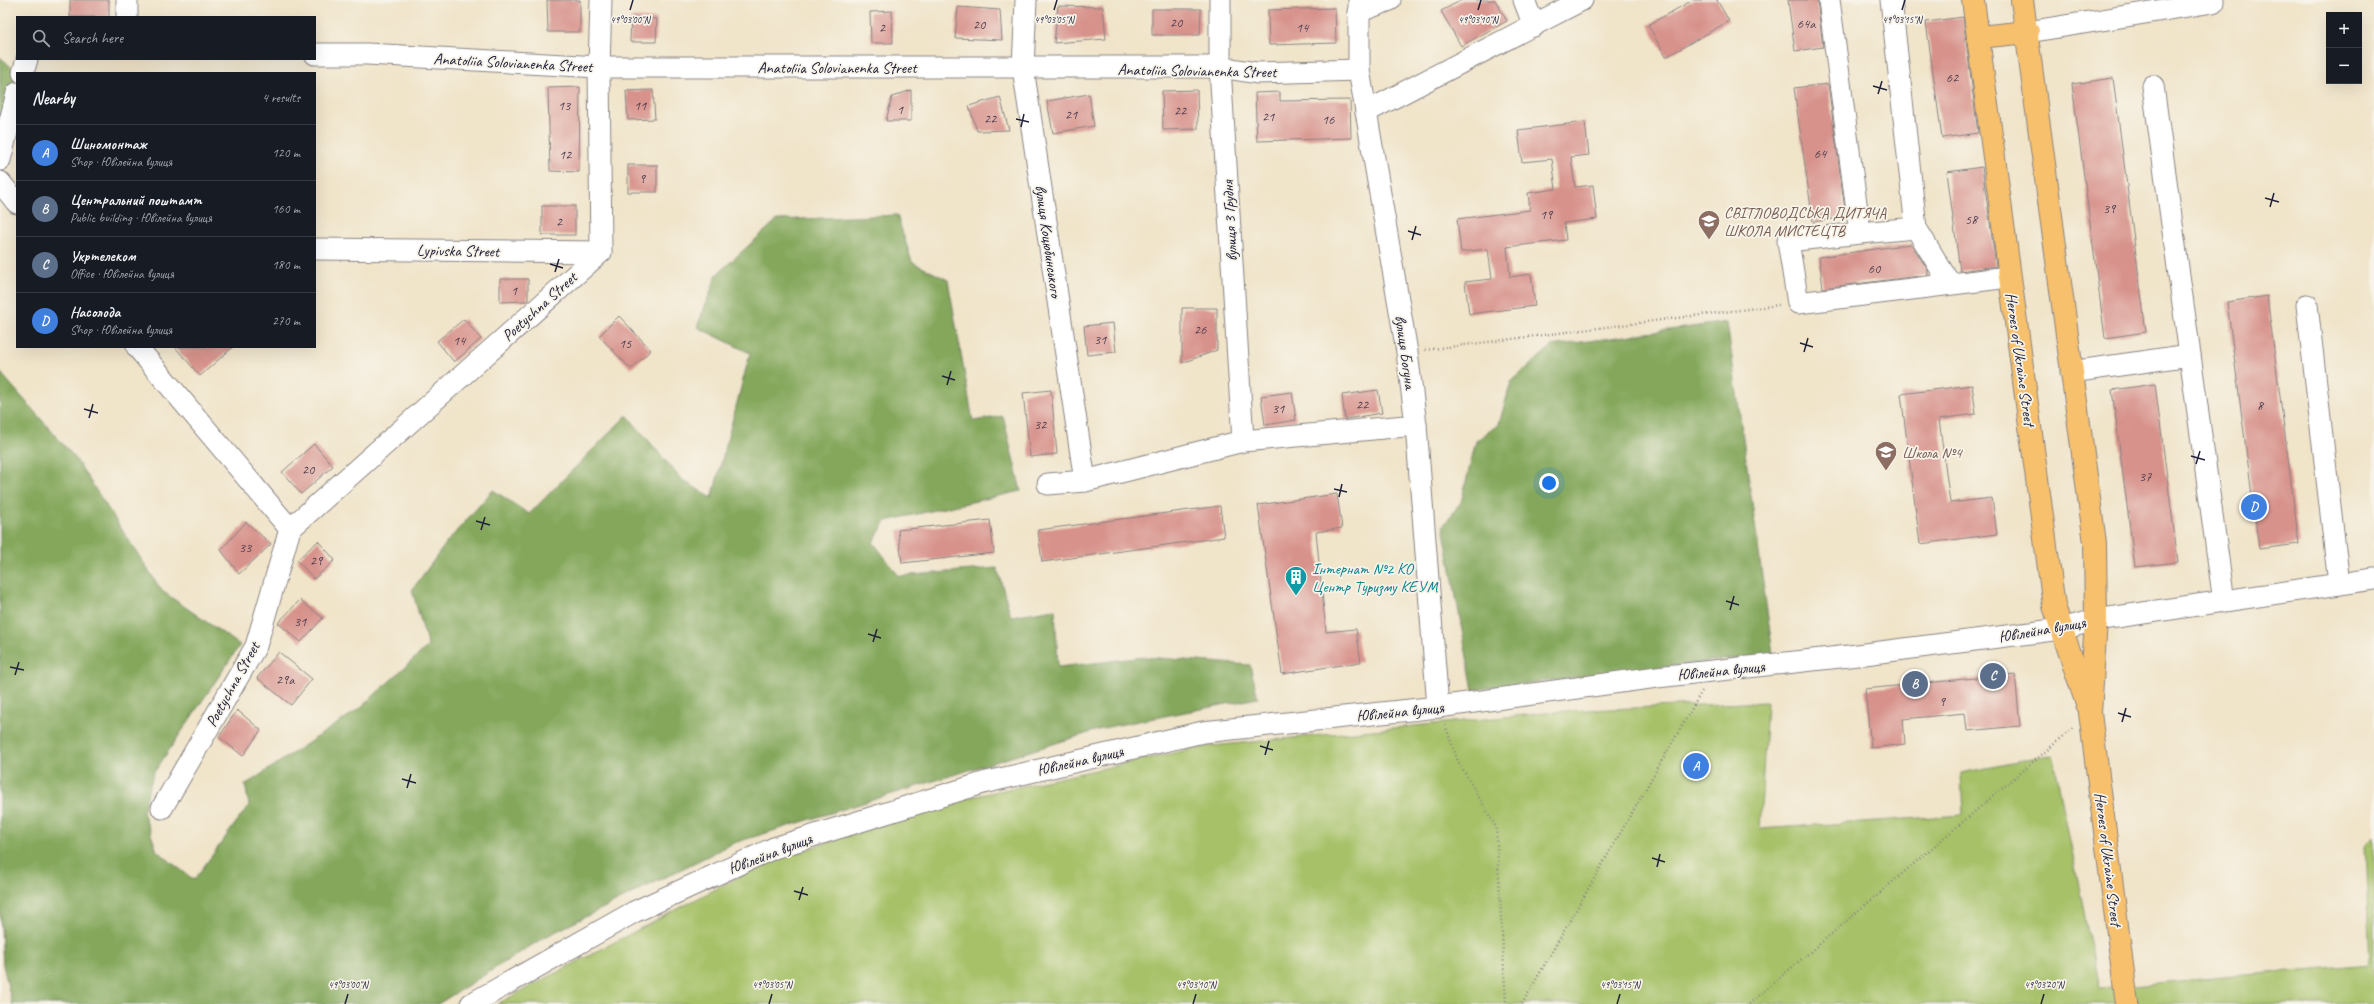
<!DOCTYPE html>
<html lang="en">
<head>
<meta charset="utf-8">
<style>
	:root { --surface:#171b24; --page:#20242c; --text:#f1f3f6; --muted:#9ea1a6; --line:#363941; --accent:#db2777 }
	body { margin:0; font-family:Caveat,sans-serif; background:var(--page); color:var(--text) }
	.controls { position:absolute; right:12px; top:12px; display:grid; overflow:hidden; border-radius:0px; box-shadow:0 4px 16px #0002 }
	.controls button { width:36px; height:36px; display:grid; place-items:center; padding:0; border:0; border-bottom:1px solid var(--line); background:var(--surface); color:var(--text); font:20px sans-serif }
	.you { position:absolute; left:1549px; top:483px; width:14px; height:14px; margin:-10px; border:3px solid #fff; border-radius:50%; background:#1a73e8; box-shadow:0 0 0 6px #1a73e833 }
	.badge { display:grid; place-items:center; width:26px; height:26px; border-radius:50%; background:var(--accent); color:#fff; font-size:13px; font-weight:700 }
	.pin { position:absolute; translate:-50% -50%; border:2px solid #fff; box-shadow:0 1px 4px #0006 }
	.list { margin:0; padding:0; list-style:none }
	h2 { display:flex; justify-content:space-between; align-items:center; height:52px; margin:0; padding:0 16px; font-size:17px }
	h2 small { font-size:13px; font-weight:400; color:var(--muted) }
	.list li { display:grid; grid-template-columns:26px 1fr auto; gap:12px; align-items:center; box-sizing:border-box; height:56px; padding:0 16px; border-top:1px solid var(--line) }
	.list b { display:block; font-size:15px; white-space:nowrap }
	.list p { margin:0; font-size:13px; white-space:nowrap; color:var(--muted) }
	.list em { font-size:13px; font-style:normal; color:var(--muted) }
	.icon { flex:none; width:22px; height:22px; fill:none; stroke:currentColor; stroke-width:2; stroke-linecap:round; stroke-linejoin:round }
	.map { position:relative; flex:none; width:2374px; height:1004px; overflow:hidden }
	.search { position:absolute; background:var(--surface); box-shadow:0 4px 16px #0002; left:16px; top:16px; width:300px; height:44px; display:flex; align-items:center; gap:10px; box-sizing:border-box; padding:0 14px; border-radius:0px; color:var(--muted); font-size:15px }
	.panel { position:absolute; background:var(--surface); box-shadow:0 4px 16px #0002; left:16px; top:72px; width:300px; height:276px; border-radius:0px }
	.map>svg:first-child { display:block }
</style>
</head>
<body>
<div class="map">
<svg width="2374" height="1004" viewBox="0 0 2374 1004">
	<rect width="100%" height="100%" fill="#f7f3e8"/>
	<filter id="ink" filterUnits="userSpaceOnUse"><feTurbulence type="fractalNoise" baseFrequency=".025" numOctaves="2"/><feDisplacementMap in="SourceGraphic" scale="8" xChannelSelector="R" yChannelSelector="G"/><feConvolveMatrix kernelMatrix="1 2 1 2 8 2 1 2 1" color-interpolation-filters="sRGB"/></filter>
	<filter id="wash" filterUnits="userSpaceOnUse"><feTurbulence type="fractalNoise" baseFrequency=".012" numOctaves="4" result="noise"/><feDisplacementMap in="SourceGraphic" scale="16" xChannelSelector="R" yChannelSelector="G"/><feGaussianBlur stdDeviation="0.9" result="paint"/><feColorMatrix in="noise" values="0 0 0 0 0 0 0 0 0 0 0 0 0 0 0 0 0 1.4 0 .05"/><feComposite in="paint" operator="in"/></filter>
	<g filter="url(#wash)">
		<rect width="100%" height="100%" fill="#f0e4c9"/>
		<path fill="#a6c168" stroke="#647252" d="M1767,702L1760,829L1963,815L1961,773L2053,755L2099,988L2370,964L2365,845L2374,836V1004H497L765,863L953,801L1201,747L1566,711Z"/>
		<g fill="#84a75c" stroke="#53644c">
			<path d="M0,57L18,73L17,86L0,150Z"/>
			<path d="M897,215L912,262L948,280L973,421L1003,416L1021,491L886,521L873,542L899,576L997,568L1011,616L1055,609L1058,667L1145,657L1250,665L1258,698L1108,727L734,843L545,937L438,1004H12L3,965L0,909V372L75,458L162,591L240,645L153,774L143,812L157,851L194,880L249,805L245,785L359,709L428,646L412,590L447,542L493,490L529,514L627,415L681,479L712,498L750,353L697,327L717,274L777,220Z"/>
			<path d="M1727,322L1773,654L1473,690L1443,526L1461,502L1476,441L1499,424L1511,382L1552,346Z"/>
		</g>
		<g id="blocks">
			<g fill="#d7928b">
				<rect x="70" y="0" width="39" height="17"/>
				<path d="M547,0H580V32H548Z"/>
				<path d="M1462,0H1495L1507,21L1461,46L1441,11Z"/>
				<path d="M1693,0H1717L1729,21L1666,57L1648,25Z"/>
				<path d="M1788,0H1817L1823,47L1795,51Z"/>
				<path d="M1058,6L1103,7L1106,39L1054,43Z"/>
				<path d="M958,7L1000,10L1002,40L955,38Z"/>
				<path d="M1335,8L1336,43L1269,45L1268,10Z"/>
				<path d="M1152,9H1201L1200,35H1152Z"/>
				<path d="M892,11L893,43H871L870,12Z"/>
				<path d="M631,17L657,19L656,42H630Z"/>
				<path d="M1963,17L1978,133L1942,138L1926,22Z"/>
				<path d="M2113,78L2146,332L2105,338L2072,84Z"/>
				<path d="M1828,84L1846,217L1813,222L1794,88Z"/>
				<path d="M580,87L579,172L550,171L548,88Z"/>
				<path d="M653,90L655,119L628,120L626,91Z"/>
				<path d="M911,90V121H886L892,97Z"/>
				<path d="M1197,90L1198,129L1163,130L1162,91Z"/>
				<path d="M1280,92V101L1350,100L1351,138L1257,141L1255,93Z"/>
				<path d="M1089,94L1094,126L1053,133L1047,101Z"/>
				<path d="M1000,97L1009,130L977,131L969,106Z"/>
				<path d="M1585,122L1589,155L1571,157L1575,187L1593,185L1597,219L1564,223L1566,240L1507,247L1510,277L1531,274L1535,306L1469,314L1465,282L1492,279L1488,249L1461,252L1457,219L1530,210L1528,193L1556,189L1552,159L1522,162L1518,130Z"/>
				<rect x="628" y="165" width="29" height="27"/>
				<path d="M1982,167L1996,266L1960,271L1947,172Z"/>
				<rect x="542" y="206" width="33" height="29"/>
				<path d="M1911,244L1928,270V275L1823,288L1819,257Z"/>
				<path d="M500,279H528V301L500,302Z"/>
				<path d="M2267,296L2299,544L2259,549L2227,302Z"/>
				<path d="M1182,308H1217V350L1182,363Z"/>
				<path d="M619,316L651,350L631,369L599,336Z"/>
				<path d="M464,319L481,339L454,362L437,341Z"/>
				<path d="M1113,323L1116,352L1087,355L1084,326Z"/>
				<path d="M175,347H233L200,376Z"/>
				<path d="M2155,384L2178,562L2135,567L2112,390Z"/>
				<path d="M1972,385L1976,414L1939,419L1950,503L1992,498L1997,534L1920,544L1901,394Z"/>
				<path d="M1051,390L1057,454L1030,457L1023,393Z"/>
				<path d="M1378,390L1382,413L1345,419L1342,395Z"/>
				<path d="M1292,392L1296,420L1265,425L1261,396Z"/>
				<path d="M314,444L333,466L301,494L282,472Z"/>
				<path d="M1337,494L1342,528L1316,532L1326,632L1356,629L1361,662L1282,674L1258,505Z"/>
				<path d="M1220,506L1224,537L1042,562L1038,530Z"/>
				<path d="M990,520L994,553L902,563L898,530Z"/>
				<path d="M246,522L271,544L239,574L221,550Z"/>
				<path d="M318,541L335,560L314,579L297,560Z"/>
				<path d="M300,600L323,618L301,642L278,623Z"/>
				<path d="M279,652L312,679L291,705L257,678Z"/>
				<path d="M2015,674L2020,726L1967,731L1965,713L1903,719L1905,744L1871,748L1865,689Z"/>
				<path d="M237,710L261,730L243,756L219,737Z"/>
			</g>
		</g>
	</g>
	<g filter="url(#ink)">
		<use href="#blocks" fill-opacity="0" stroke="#898382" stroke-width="1"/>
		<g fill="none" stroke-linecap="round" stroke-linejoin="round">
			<g stroke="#898382" stroke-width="23">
				<g id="minor">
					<path d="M1026,0L1023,68L1085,481"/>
					<path d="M1220,0V67L1243,441"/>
					<path d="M1359,0V70L1407,352L1416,425L1438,707"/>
					<path d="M1524,0L1534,26"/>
					<path d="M1829,0L1860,233L1916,228L1891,0"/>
					<path d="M1358,12L1390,0"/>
					<path d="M127,17V0"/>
					<path d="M2028,32L2213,2V0"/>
					<path d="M315,54H367L599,67H1220L1257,73L1359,70"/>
					<path d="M23,73L27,59"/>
					<path d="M2153,86L2224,602"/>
					<path d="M1366,112L1582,0"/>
					<path d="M0,160L17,93"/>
					<path d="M0,182L17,203"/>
					<path d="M1916,228L1950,284"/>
					<path d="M1860,233L1788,241L1798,303L2009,277"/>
					<path d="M315,249L601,252"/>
					<path d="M2307,305L2339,584"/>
					<path d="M137,347L290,529"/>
					<path d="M2071,372L2190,355"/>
					<path d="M1048,484L1085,481L1243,441L1416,425"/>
					<path d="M162,808L256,646L290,529L601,252L599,67L601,0"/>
					<path d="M471,1004L634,912L774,848L983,783L1203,732L1438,707L1657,677L1849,656L2061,629L2096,620L2374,579"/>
				</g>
			</g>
			<g stroke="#898382" stroke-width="24">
				<g id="major">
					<path d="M1973,0L2054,606L2087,704"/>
					<path d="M2022,0L2095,543L2096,620L2090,713L2127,1004"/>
					<path d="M1979,37L2028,32"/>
				</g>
			</g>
			<g stroke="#898382" stroke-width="2.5" stroke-dasharray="1 3" stroke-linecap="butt">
				<path d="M1425,350L1779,305"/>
				<path d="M1445,725L1458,761L1496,827L1506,1004"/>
				<path d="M1522,1004L1702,691"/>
				<path d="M1749,1004L2073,728"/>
			</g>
			<use href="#minor" stroke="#fff" stroke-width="21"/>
			<use href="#major" stroke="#f7c06c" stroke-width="22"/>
		</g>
	</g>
	<path fill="none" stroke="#22223b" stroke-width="1.5" d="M630,10L633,0M1054,10L1057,0M1478,10L1481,0M1902,10L1905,0M1873,86L1887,90M1878,94L1882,81M1016,119L1029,122M1021,127L1024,114M2265,198L2279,202M2270,207L2274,193M1408,231L1421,235M1412,240L1416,226M550,264L563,268M555,272L559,259M1800,343L1813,347M1804,352L1808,338M942,376L955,380M947,385L951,371M84,409L98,413M89,418L93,404M2191,456L2205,460M2196,464L2200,451M1334,489L1347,492M1339,497L1342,484M476,521L490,525M481,530L485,517M1726,601L1739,605M1730,610L1734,596M868,634L881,638M873,642L877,629M10,667L24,670M15,675L19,662M2118,713L2131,717M2122,722L2126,708M1260,746L1273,750M1265,755L1269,741M402,779L416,783M407,788L411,774M1652,858L1665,862M1657,867L1660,854M794,891L808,895M799,900L803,887M345,1004L348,994M769,1004L772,994M1193,1004L1196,994M1617,1004L1620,994M2041,1004L2044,994"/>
	<defs>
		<g id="school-pin" transform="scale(1.15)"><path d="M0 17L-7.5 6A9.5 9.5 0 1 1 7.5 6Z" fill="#8d6e63" stroke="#f7f3e8"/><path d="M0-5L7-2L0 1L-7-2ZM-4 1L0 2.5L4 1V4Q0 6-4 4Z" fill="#fff"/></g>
		<g id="building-pin" transform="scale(1.15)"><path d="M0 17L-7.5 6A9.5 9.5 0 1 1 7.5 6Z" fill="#0f9aa8" stroke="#f7f3e8"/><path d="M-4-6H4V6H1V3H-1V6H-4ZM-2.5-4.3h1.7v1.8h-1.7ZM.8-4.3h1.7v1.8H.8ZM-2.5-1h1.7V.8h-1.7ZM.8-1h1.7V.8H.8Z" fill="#fff"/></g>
	</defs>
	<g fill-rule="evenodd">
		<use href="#school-pin" x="1709" y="221"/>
		<use href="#school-pin" x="1886" y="452"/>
		<use href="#building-pin" x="1296" y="577"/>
	</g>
	<g text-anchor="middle" stroke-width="3.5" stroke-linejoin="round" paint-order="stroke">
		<g font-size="14" fill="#4f3e4f">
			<text x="1176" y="27">20</text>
			<text x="1806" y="28">64а</text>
			<text x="979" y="29">20</text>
			<text x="882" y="32">2</text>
			<text x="1302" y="32">14</text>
			<text x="1952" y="82">62</text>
			<text x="564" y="110">13</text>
			<text x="640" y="110">11</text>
			<text x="900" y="114">1</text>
			<text x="1180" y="115">22</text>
			<text x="1071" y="119">21</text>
			<text x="1268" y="121">21</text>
			<text x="990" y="123">22</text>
			<text x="1328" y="124">16</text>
			<text x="1820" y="158">64</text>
			<text x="565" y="159">12</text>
			<text x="642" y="183">9</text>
			<text x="2109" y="213">39</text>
			<text x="1546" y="219">19</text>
			<text x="1971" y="224">58</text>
			<text x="559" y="226">2</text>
			<text x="1874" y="273">60</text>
			<text x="514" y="295">1</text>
			<text x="1200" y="334">26</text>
			<text x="1100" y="344">31</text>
			<text x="459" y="345">14</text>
			<text x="625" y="348">15</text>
			<text x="1362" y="409">22</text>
			<text x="2260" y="410">8</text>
			<text x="1278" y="413">31</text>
			<text x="1040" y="429">32</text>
			<text x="308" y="474">20</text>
			<text x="2145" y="481">37</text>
			<text x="245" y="552">33</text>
			<text x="316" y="565">29</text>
			<text x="300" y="626">31</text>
			<text x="285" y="684">29а</text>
			<text x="1942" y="706">9</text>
		</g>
		<g font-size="16" fill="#22223b" stroke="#f7f3e8">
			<text transform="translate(513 62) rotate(3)" y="6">Anatoliia Solovianenka Street</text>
			<text x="837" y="73">Anatoliia Solovianenka Street</text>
			<text transform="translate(1197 70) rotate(1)" y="6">Anatoliia Solovianenka Street</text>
			<text transform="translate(1229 221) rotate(-93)" y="6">вулиця 3 Грудня</text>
			<text transform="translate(1049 241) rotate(82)" y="6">вулиця Коцюбинського</text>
			<text transform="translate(458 250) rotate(1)" y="6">Lypivska Street</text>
			<text transform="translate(539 306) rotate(-42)" y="6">Poetychna Street</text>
			<text transform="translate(1406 352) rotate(82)" y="6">вулиця Богуна</text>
			<text transform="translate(2021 359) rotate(82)" y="6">Heroes of Ukraine Street</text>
			<text transform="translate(2042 629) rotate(-10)" y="6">Ювілейна вулиця</text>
			<text transform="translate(1721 670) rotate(-6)" y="6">Ювілейна вулиця</text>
			<text transform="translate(232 684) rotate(-61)" y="6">Poetychna Street</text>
			<text transform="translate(1400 711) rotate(-6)" y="6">Ювілейна вулиця</text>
			<text transform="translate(1080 760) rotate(-13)" y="6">Ювілейна вулиця</text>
			<text transform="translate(770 853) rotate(-21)" y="6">Ювілейна вулиця</text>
			<text transform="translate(2109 859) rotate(83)" y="6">Heroes of Ukraine Street</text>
		</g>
		<g font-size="16" fill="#785e54" stroke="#f7f3e8" text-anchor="start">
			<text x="1724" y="218">СВІТЛОВОДСЬКА ДИТЯЧА<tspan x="1724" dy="18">ШКОЛА МИСТЕЦТВ</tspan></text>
			<text x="1902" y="458">Школа №4</text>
		</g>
		<g font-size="16" fill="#0d838f" stroke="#f7f3e8" text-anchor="start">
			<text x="1312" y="574">Інтернат №2 КО<tspan x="1312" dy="18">Центр Туризму КЕУМ</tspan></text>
		</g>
	</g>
	<g font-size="10" text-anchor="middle" fill="#22223b" stroke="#f7f3e8" stroke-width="3.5" stroke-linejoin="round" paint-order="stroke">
		<text x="630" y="23">49°03'00"N</text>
		<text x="1054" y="23">49°03'05"N</text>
		<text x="1478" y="23">49°03'10"N</text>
		<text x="1902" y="23">49°03'15"N</text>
		<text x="348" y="988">49°03'00"N</text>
		<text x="772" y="988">49°03'05"N</text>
		<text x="1196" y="988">49°03'10"N</text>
		<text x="1620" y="988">49°03'15"N</text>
		<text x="2044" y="988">49°03'20"N</text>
	</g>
</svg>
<div class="controls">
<button>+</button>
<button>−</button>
</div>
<div class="you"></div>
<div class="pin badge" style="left:1696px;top:766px;background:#3f7fe0">A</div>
<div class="pin badge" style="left:1915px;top:684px;background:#5c6f8a">B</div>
<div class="pin badge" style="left:1993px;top:676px;background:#5c6f8a">C</div>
<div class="pin badge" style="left:2254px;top:507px;background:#3f7fe0">D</div>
<div class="search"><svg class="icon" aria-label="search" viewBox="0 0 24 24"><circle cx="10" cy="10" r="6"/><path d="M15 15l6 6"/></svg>Search here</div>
<section class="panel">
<h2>Nearby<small>4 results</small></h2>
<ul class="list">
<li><span class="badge" style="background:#3f7fe0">A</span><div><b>Шиномонтаж</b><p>Shop · Ювілейна вулиця</p></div><em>120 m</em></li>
<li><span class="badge" style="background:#5c6f8a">B</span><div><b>Центральний поштамт</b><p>Public building · Ювілейна вулиця</p></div><em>160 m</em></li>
<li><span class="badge" style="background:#5c6f8a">C</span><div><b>Укртелеком</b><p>Office · Ювілейна вулиця</p></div><em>180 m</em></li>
<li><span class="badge" style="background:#3f7fe0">D</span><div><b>Насолода</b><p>Shop · Ювілейна вулиця</p></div><em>270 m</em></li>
</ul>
</section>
</div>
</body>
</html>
